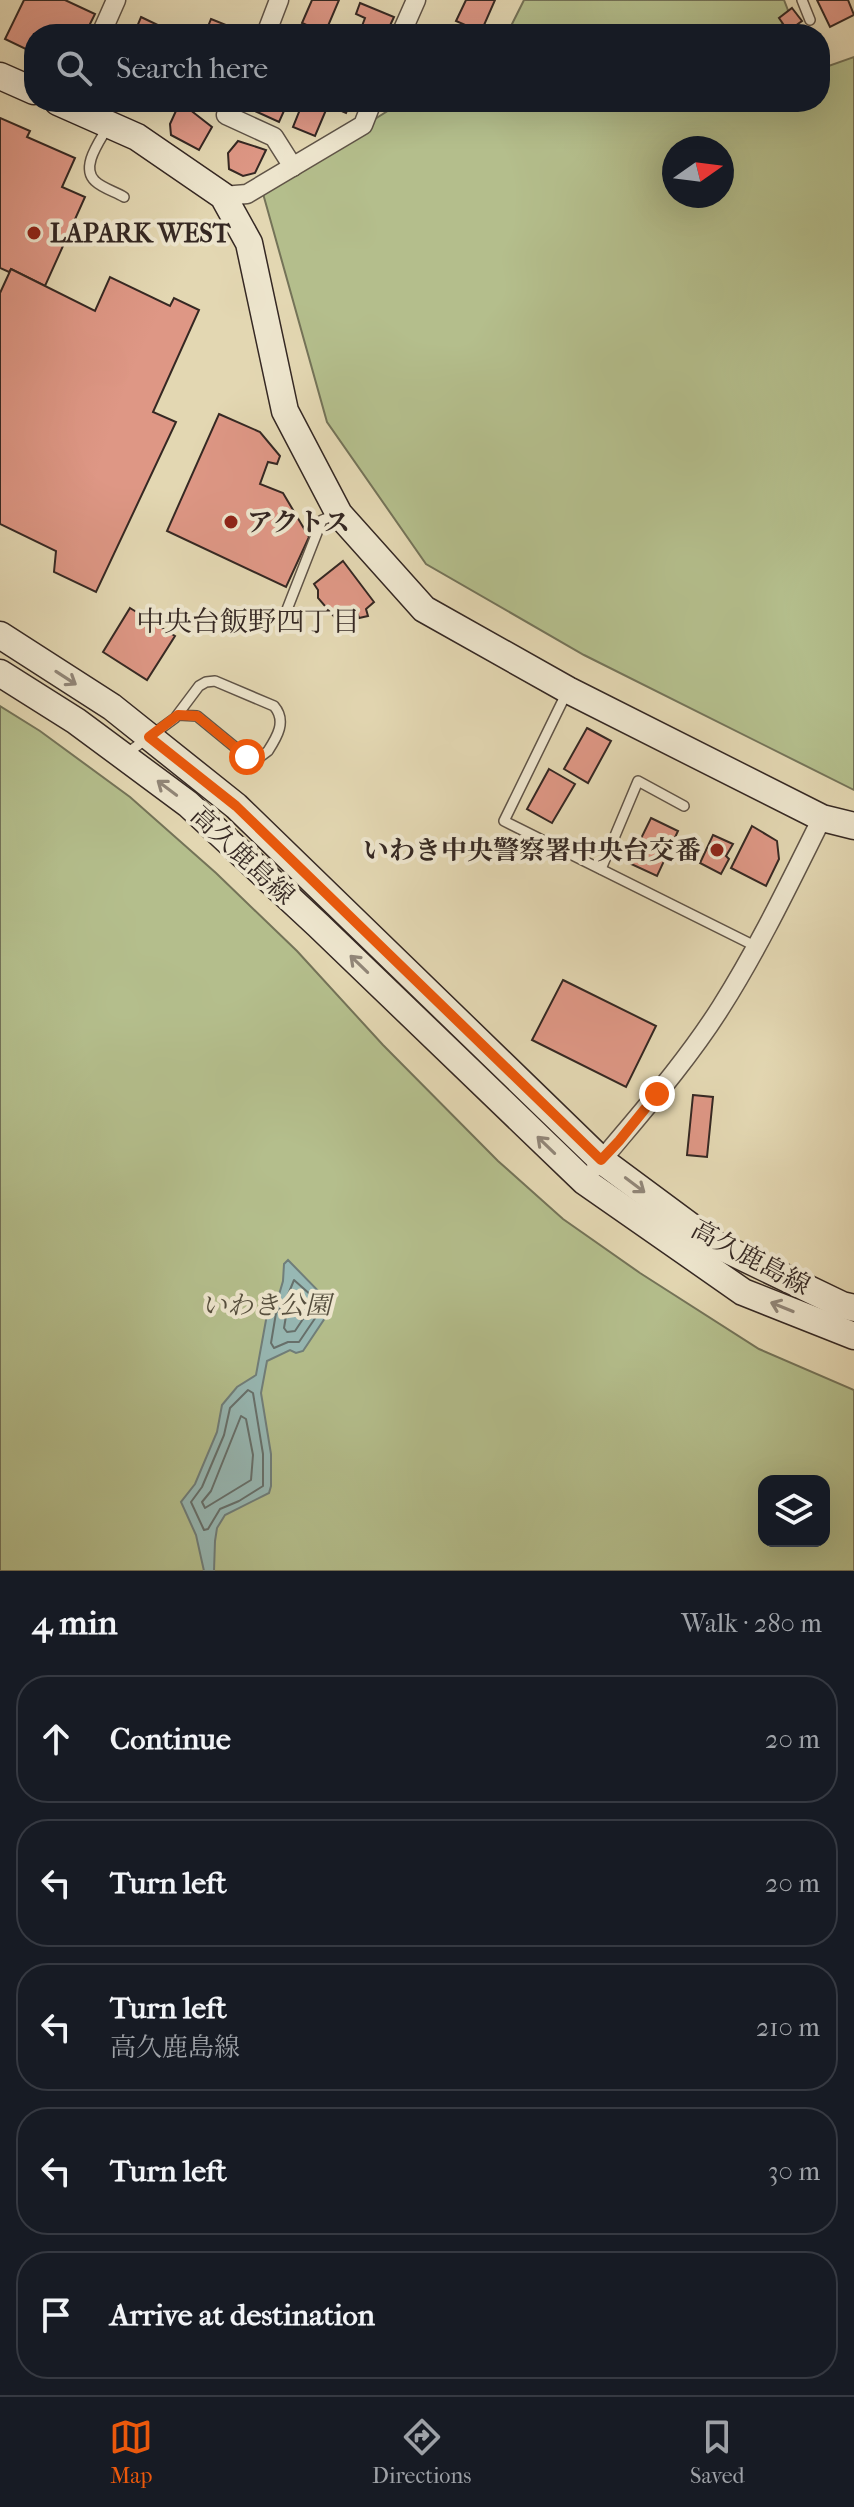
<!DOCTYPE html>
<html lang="en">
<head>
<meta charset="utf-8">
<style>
	:root { --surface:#171b24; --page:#20242c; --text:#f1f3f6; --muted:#9ea1a6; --line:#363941; --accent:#ea580c }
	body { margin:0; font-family:"IM FELL French Canon","Noto Serif JP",serif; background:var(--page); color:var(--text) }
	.controls { position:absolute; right:24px; bottom:24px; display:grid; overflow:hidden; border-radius:16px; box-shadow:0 8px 32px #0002 }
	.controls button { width:72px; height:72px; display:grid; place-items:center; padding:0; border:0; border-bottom:2px solid var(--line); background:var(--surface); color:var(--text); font:40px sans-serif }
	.compass { position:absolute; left:662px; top:136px; width:72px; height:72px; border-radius:50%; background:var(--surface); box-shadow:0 8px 32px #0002; rotate:76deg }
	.stop { position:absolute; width:24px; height:24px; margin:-18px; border:6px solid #ea580c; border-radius:50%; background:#fff }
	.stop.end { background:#ea580c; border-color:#fff; box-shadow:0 2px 8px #0008 }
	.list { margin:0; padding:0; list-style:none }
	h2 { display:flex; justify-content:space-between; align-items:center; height:104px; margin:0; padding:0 32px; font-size:34px }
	h2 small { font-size:26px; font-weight:400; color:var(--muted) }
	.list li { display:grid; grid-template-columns:52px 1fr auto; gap:24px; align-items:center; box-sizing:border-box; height:128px; margin:0 16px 16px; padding:0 16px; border:2px solid var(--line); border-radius:32px }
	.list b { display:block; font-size:30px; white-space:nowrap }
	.list p { margin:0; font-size:26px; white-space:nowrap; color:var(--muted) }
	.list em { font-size:26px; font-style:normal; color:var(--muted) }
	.icon { flex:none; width:44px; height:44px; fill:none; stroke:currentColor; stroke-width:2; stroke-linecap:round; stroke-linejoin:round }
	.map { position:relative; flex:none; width:854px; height:1571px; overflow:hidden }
	.search { position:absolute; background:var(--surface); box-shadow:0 8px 32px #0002; left:24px; right:24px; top:24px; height:88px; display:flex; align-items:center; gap:20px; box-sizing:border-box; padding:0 28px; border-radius:32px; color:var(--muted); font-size:30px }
	.sheet { height:824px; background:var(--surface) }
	nav { display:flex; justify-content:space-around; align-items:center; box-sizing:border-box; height:112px; border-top:2px solid var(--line); background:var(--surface); font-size:22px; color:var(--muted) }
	nav a { display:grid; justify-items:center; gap:4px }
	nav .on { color:var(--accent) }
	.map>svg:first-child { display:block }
</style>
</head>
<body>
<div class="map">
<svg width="854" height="1571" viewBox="0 0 854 1571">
	<rect width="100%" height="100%" fill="#e3d7b2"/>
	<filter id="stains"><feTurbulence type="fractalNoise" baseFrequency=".0025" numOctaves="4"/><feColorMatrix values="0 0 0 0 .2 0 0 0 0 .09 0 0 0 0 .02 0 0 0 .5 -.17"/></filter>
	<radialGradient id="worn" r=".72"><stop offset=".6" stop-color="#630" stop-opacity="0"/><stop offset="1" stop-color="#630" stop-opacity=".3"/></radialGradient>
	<g fill="#b4be8c" stroke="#747358" stroke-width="2" fill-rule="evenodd">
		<path d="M524,0H784L791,18L767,34H507Z"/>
		<path d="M854,57V790L584,655L426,564L327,422L262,190L402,102H820V69ZM674,148H722V196H674Z"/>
		<path d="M0,706L40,731L130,797L216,873L297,951L383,1045L498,1161L563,1219L640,1273L759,1349L854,1390V1571H0ZM764,1481H824V1541H764Z"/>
	</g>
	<path fill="#97b8b4" stroke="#707e7a" stroke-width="2" d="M288,1260L333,1306L303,1351L296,1353L290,1350L267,1361L261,1393L271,1454V1486L269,1493L225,1515L217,1528L215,1541L214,1571H204L196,1535L181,1502L195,1484L217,1432L222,1405L237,1387L256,1375L268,1309L278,1298L283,1281L284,1264Z"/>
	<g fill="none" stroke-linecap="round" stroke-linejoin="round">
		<g stroke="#66706c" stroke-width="2">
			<path d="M294,1280L321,1304L322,1308L299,1342H288L274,1348L271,1343L276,1313L285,1302Z"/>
			<path d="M299,1298L309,1306V1310L295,1331L287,1332L284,1328L286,1316Z"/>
			<path d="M248,1390L253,1393L263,1454V1486L239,1501L220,1509L208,1529L204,1530L191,1502L202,1487L224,1435L230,1408Z"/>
			<path d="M241,1416L246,1419L253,1455L251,1480L205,1508L202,1502L211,1491Z"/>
		</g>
	</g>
	<g fill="#de9785" stroke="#352823" stroke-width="2">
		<path d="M24,0H65L95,14L85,34H34V53L5,39Z"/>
		<path d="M312,0H339L325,33L302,23Z"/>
		<path d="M466,0H495L481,32L456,21Z"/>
		<path d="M817,0H848L854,15L830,27Z"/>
		<path d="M360,3L394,17L386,34H359L365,18L356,14Z"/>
		<path d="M792,8L802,21L788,31L779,18Z"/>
		<path d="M141,17L162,27L159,34H134Z"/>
		<path d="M211,19L236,29L235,34H205Z"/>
		<path d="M180,102L212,127L199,150L171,135L170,124Z"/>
		<path d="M259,102H288L279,122L255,111Z"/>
		<path d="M303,102L326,110L315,136L293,127Z"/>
		<path d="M321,102H351L346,113Z"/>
		<path d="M0,118L30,131L27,137L75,158L62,187L85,197L45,286L11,269L9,272L0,268Z"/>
		<path d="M238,141L266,150L255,173L243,176L229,169L228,153Z"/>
		<path d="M11,269L95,311L110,277L170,306L174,298L199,310L153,412L176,422L96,592L54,572L56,551L0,524V293Z"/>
		<path d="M219,414L260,432L280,456L277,464L268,462L260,484L283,493L309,537L286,587L167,531Z"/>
		<path d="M343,561L374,602L366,609L368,616L359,618L358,615L346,625L337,620L318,598V590L314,584Z"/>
		<path d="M130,608L175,636L147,680L103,652Z"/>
		<path d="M587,728L611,741L588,783L564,769Z"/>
		<path d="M549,769L575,784L552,823L527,809Z"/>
		<path d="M651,818L678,831L657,876L629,863Z"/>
		<path d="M752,826L777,841L779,859L766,886L731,868Z"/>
		<path d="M713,835L733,844L726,856L729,859L721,874L700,863Z"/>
		<path d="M563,980L656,1026L626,1087L532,1040Z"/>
		<path d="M693,1095L713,1097L707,1157L687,1155Z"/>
	</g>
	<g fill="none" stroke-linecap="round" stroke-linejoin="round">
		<g stroke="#605447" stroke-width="12">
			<g id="lane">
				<path d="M802,0L810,20"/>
				<path d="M107,128C100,141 80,167 95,181C102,188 116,192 124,197"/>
				<path d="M286,612L322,520L338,514"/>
				<path d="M566,694L504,821L757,947"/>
				<path d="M126,754L175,718L199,686L206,682L215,681L274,706C287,721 277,737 268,751L260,757H247L197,716L178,715"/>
				<path d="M601,869L638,781L684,806"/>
			</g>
		</g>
		<g stroke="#605447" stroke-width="21">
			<g id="street">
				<path d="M101,34L116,0"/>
				<path d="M266,34L279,0"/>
				<path d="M401,34L416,0"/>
				<path d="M230,102L226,115L274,137L293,167"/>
				<path d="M223,196L247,194L363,125L372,102"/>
				<path d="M596,1167C639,1115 685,1064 721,1007C759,947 790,882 822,818"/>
			</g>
		</g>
		<g stroke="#352823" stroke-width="29">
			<g id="secondary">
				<path d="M0,76L34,91"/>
				<path d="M58,102L137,137L223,196L249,243L285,411L339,514L424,609L568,690L822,818L854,826"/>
				<path d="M0,635L112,707L236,806L601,1160L713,1243L842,1305L854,1308"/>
				<path d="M0,673L76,721L188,804L318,925L584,1181L743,1292L854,1336"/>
			</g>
		</g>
		<use href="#lane" stroke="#ede5cd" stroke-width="9"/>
		<use href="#street" stroke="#ede5cd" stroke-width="18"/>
		<use href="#secondary" stroke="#ede5cd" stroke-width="26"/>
	</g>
	<defs><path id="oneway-shaft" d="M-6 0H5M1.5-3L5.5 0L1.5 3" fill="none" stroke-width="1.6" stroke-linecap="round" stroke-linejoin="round" transform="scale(2)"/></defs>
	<g stroke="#918678">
		<use href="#oneway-shaft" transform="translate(66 678) rotate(33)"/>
		<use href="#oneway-shaft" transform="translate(167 788) rotate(-143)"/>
		<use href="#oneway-shaft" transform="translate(359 964) rotate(-136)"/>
		<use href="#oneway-shaft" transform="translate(546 1145) rotate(-136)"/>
		<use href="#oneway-shaft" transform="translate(635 1185) rotate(37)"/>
		<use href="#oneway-shaft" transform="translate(782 1307) rotate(-158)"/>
	</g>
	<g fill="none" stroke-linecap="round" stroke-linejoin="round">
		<path stroke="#ea580c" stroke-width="10" d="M247,757L197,716L178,715L149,737L236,806L601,1160L619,1141L657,1094"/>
	</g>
	<g fill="#8f2418" stroke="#ede5cd" stroke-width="3">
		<circle cx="34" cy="233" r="8"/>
		<circle cx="231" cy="522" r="8"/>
		<circle cx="717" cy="850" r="8"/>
	</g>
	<g text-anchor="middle" stroke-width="8" stroke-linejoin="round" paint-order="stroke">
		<g font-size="26" font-weight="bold" fill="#352823" stroke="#ede5cd" text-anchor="start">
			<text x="50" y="242">LAPARK WEST</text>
			<text x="247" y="531">アクトス</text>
			<text x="701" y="859" text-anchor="end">いわき中央警察署中央台交番</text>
		</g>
		<g font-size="26" fill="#352823" stroke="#ede5cd">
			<text transform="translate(243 855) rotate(43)" y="9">高久鹿島線</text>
			<text transform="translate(751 1257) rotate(28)" y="9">高久鹿島線</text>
		</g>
		<g font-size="26" font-style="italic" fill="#554e3d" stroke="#ede5cd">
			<text x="266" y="1314">いわき公園</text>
		</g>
		<g font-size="28" fill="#352823" stroke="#ede5cd">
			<text x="248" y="631">中央台飯野四丁目</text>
		</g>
	</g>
	<rect width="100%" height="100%" filter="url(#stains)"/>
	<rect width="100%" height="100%" fill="url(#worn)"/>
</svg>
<div class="controls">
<button><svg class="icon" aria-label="layers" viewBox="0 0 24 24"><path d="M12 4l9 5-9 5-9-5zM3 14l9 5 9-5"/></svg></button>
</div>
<svg class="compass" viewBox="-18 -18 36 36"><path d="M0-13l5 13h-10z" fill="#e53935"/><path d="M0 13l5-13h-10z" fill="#9ea1a6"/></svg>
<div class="stop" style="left:247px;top:757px"></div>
<div class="stop end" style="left:657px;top:1094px"></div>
<div class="search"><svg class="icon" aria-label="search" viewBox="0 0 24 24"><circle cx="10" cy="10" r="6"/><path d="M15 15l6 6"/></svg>Search here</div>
</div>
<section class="sheet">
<h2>4 min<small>Walk · 280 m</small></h2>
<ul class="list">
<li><svg class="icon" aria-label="ahead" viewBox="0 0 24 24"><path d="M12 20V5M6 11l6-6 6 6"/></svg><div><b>Continue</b></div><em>20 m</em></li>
<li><svg class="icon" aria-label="left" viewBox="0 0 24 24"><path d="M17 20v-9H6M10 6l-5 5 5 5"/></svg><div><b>Turn left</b></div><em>20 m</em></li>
<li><svg class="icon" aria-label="left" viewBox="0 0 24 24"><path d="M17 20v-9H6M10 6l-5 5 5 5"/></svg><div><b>Turn left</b><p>高久鹿島線</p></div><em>210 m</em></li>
<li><svg class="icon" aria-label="left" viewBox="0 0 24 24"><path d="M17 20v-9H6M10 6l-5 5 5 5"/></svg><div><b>Turn left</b></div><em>30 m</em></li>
<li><svg class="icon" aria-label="arrive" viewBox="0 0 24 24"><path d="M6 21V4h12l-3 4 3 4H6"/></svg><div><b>Arrive at destination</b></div></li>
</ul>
</section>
<nav>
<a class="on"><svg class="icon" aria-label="map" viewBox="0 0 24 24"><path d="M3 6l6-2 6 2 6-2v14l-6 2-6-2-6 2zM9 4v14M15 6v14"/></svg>Map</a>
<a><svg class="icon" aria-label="directions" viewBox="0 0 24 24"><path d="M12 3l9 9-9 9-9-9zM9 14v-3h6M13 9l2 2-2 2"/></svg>Directions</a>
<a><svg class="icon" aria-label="saved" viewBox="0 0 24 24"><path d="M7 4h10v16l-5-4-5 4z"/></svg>Saved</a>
</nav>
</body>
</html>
